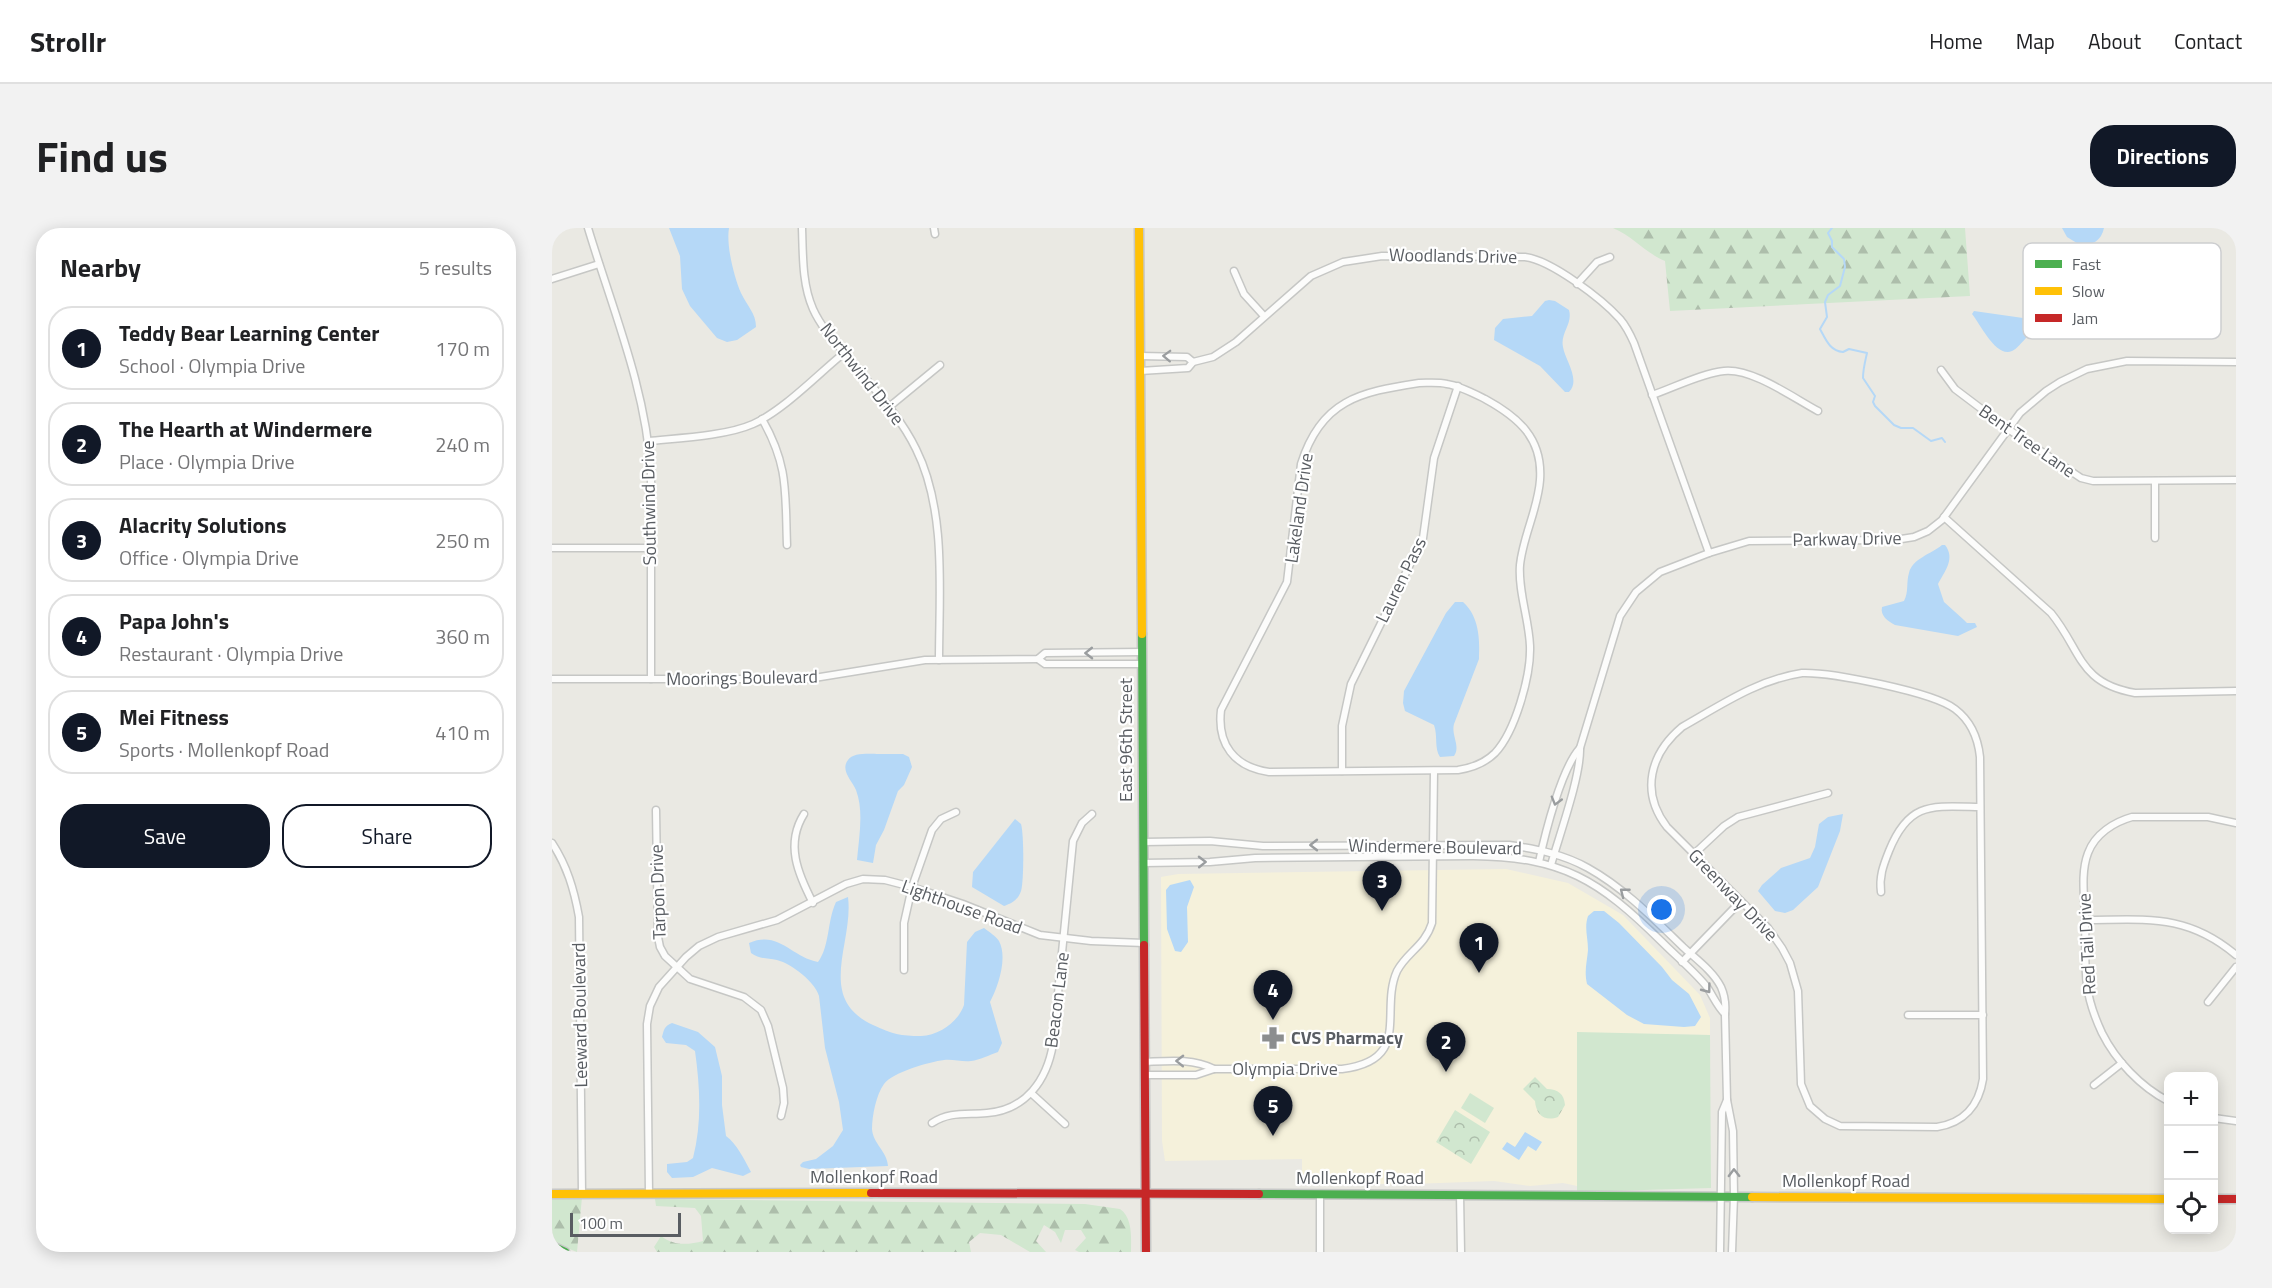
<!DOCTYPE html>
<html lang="en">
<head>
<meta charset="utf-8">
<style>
	:root { --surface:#fff; --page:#f2f2f2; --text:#202124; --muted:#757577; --line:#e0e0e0; --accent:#111827 }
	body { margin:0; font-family:"Titillium Web",sans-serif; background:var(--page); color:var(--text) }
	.controls { position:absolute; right:18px; bottom:18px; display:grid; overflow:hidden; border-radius:12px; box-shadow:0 3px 15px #0003 }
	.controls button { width:54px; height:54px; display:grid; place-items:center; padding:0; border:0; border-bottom:2px solid var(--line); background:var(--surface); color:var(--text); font:30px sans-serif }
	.scale { position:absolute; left:18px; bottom:15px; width:111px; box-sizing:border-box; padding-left:6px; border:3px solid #595d62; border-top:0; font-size:16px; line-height:21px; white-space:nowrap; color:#595d62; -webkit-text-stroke:4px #fff; paint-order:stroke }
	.you { position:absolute; left:1110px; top:682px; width:21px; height:21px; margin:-15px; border:4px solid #fff; border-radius:50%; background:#1a73e8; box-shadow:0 0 0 9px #1a73e833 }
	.badge { display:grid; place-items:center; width:39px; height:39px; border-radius:50%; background:var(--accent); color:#fff; font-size:20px; font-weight:700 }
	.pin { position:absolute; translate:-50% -50px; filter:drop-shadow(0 2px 3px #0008) }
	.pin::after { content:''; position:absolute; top:32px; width:21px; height:18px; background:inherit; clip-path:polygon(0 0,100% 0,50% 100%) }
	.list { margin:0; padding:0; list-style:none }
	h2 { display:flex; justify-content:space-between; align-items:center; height:78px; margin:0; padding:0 24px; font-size:26px }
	h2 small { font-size:20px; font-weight:400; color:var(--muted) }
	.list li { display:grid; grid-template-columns:39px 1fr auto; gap:18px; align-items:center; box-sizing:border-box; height:84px; margin:0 12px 12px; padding:0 12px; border:2px solid var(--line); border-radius:24px }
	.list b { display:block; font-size:22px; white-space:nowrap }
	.list p { margin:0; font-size:20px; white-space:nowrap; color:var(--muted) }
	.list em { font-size:20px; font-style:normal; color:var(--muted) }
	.actions { display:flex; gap:12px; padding:18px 24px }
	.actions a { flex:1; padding:14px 0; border:2px solid var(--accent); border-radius:24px; text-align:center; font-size:21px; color:var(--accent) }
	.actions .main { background:var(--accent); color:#fff }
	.icon { flex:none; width:33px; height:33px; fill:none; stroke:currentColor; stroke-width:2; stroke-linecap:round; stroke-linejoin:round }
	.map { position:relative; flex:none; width:1684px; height:1024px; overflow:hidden; border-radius:24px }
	header { display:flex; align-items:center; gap:36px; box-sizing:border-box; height:84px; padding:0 30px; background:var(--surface); border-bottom:2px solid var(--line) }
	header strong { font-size:28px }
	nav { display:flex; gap:33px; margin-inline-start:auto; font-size:21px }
	.intro { display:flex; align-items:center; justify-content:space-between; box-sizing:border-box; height:144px; padding:0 36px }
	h1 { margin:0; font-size:42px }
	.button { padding:15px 27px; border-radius:24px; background:var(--accent); color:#fff; font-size:21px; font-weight:700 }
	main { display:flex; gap:36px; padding:0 36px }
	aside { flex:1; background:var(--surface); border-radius:24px; box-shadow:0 3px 15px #0003 }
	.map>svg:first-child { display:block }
</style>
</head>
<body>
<header>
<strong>Strollr</strong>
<nav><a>Home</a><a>Map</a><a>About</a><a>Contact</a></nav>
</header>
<div class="intro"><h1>Find us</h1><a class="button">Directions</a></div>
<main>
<aside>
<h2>Nearby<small>5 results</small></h2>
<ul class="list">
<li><span class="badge">1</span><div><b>Teddy Bear Learning Center</b><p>School · Olympia Drive</p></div><em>170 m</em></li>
<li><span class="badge">2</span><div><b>The Hearth at Windermere</b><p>Place · Olympia Drive</p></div><em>240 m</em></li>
<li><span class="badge">3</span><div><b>Alacrity Solutions</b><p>Office · Olympia Drive</p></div><em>250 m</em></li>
<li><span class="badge">4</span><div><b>Papa John's</b><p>Restaurant · Olympia Drive</p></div><em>360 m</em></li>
<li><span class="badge">5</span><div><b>Mei Fitness</b><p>Sports · Mollenkopf Road</p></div><em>410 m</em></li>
</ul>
<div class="actions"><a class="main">Save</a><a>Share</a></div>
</aside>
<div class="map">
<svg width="1684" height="1024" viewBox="0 0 1684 1024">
	<defs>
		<pattern id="forest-firs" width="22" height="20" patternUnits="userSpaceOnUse" patternTransform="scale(1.5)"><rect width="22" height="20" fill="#d1e7cf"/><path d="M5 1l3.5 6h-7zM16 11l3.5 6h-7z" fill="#adbeab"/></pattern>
		<pattern id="park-crowns" width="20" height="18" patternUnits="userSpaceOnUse" patternTransform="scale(1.5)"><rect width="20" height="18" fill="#d1e7cf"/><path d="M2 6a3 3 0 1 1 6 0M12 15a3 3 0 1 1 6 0" fill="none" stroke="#adbeab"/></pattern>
	</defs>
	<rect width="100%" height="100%" fill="#eae9e3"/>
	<path fill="#f5f1db" d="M954,641L1016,655L1071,687L1148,767L1158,790V807L1025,805V958L1011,955L978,958L942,953L860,956H772L761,954L750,956V931L613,933L610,913L609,649L626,646Z"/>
	<g fill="url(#forest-firs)">
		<path d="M1061,0H1413L1418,68L1118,83L1113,33C1092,24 1082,9 1061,0Z"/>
		<path d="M0,969H30L25,1024L0,1014Z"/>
		<path d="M103,971L533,976L568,981C581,990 579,1010 579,1024H527L523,1022L534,1010L529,1002H513L509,1015L503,1004L492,997L484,1013L494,1024H478L449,1007L428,1005L417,1014L419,1024H105L102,1019L109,1008C122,1018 136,1017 151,1013L149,988L143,980L104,978Z"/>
	</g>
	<g fill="url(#park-crowns)">
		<path d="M983,849L995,861C1006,861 1012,866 1013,877L1006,889C993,894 984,887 983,873L971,861Z"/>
		<path d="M903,882L938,904L919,936L884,914Z"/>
	</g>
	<g fill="#d1e7cf">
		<path d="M1025,804L1158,807L1159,960L1025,964Z"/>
		<path d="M918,865L942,880L933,895L909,880Z"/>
	</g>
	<g fill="#b5d8f7">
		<path d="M117,0H177C174,17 182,49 189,65C195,78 204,85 204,99L185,112L175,114L165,110L138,78L130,61L128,28Z"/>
		<path d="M1510,0H1552C1549,13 1541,17 1528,17L1515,9Z"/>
		<path d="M997,72L1003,73L1017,82C1021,96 1008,105 1011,119C1013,132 1029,152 1017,164H1013L988,138L942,112L943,100L951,91L980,88L993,73Z"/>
		<path d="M1422,83L1471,90L1489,88L1496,91C1491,101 1482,103 1474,110C1470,114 1465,121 1460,123C1444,130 1429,97 1420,86Z"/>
		<path d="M1390,317H1393C1404,331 1392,344 1386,356L1392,374L1412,392L1415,395H1423L1425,399L1406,408L1343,397C1336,393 1328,388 1330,379L1352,373C1357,364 1354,354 1357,345C1360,331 1379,326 1390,317Z"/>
		<path d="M903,374H911C927,388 928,411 927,431L902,496C899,507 909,519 902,528L888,529C882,520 886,508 882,497L853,483L851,475L852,463L894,385Z"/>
		<path d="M327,526H351L357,529L360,539L352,557L346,563L332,602L324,617L321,635L305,632C307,609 312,583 304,562C300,553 288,542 296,532C301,524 319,526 327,526Z"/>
		<path d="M1291,586L1288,603L1266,659L1241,682L1233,685L1223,683L1206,663L1210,657L1229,640L1258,630L1263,619L1267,596L1276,589Z"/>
		<path d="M463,591L469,596C472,606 472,653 469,663C466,672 460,675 452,678L420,659L421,644Z"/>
		<path d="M638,652L642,659L635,679L636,714L629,724L623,723L615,701L614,662L618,657Z"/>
		<path d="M296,669C302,715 263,770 321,797C340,806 349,808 369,808C388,807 406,794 412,777L415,714L423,704L432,700C437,704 444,708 447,713C456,730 446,759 438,774L450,815L446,824C437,827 428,832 419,833C410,834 401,831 392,832C377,834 341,844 332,856C324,867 320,888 320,901C321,916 335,923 336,938L257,941L249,939L248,937L251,934L264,931L281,918L291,902L287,874L273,820L267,768C263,754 240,736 225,732C215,730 207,731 199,725L197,715C227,702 239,729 266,734C278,718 275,693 284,674Z"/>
		<path d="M1042,683H1052L1067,695L1110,739L1120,752L1137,766L1149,789L1143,798L1132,799L1092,796L1075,787L1035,756C1032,743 1035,734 1036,722C1036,709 1032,700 1036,688Z"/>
		<path d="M120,795L146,804L163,819L170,848V877L174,908C185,916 192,931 199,944L191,948L160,940L141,949L120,950L115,944V936L135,934L141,930C150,895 148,859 143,823L134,817L114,815L110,809C112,802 112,798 120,795Z"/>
		<path d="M973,904L990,914L984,923L976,918L967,932L950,921L955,914L963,919Z"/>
	</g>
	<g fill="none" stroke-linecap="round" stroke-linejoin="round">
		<path stroke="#b5d8f7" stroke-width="2" d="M1280,0L1276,5L1280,13V19L1292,31L1293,39L1288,58L1276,67L1273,74L1275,89L1268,101C1274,112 1278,123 1291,124L1297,121L1315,125C1313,134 1311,141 1311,150L1323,168L1321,174L1323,178L1342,197L1349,200H1361L1379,213L1390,210L1393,214"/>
		<g stroke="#c6c7c5" stroke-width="9">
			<g id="street">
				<path d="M36,0C60,80 94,160 99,245V451"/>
				<path d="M250,0C251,27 250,56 261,81C270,101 285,116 299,133C322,161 348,188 364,221C395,283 387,365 387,432"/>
				<path d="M382,0L383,6"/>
				<path d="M682,43L692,66L712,88"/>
				<path d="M0,51L47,36"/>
				<path d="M1025,56L1045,34L1058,29"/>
				<path d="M588,128L635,129L641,134"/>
				<path d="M1389,142L1403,161L1456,201L1529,250L1541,253L1684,252"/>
				<path d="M588,143L636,140L641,134L661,129L684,114L759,48L791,34L830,28L973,29C999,32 1050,71 1068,91C1074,98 1078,106 1082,115L1157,325"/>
				<path d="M867,155C877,155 886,154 895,156C908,158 921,165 933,171C966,189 991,210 988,252C986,281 971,308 968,337C966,364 977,391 978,418C979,448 963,504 943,525C933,535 919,540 906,542L717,544C682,539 665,516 669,482L735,354L749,236C769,172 808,164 867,155Z"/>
				<path d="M1100,167C1121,160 1150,145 1172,143C1200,140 1240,169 1266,183"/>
				<path d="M337,179L388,137"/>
				<path d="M210,191C237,238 233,265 235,317"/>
				<path d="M97,213C127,210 174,208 201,196C232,182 266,146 292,125"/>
				<path d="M1603,253V310"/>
				<path d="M1392,289L1499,385C1530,423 1526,455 1583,465L1684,463"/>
				<path d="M0,320H99"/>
				<path d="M486,431L493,436H590"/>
				<path d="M1250,445C1279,444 1381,464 1403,481C1419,493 1426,510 1428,529L1431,851C1427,877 1412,895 1385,899L1288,898L1273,891L1258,878L1249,856L1246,763L1238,735L1230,720L1216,700L1115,599C1088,564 1098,526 1130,499C1169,477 1205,452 1250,445Z"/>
				<path d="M0,451H256L373,432L486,431L493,425L590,424"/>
				<path d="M790,543V498L799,456L871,310L882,230L906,158"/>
				<path d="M104,582L106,709L108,719L113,728L138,751L192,769L209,782L216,798L231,860L232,875L229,888"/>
				<path d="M252,586C233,616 246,646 261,675"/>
				<path d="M591,614L658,613L711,618L957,617C984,621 1011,626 1036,640C1072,660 1101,690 1131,719C1144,731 1161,743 1169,759C1173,768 1174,776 1173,786L1175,872L1181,903L1182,968L1180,1024"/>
				<path d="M0,615C15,638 22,661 27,689L30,965"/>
				<path d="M1142,626L1172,598L1186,589L1276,565"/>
				<path d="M987,634C993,606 1009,541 1028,520"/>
				<path d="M591,635L658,634L703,630L921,628C1011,629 1047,652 1110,714C1125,729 1142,743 1155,759C1161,768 1165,778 1173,786"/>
				<path d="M999,637C1007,608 1029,548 1028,520L1068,388L1084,364L1108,344L1157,325L1197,313L1343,312L1362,309L1376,303L1390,292L1468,185L1494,163L1508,154L1535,141L1575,133L1684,134"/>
				<path d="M1329,664C1327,649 1331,638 1337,623C1357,573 1380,578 1428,579"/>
				<path d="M1533,692C1594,692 1634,685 1684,727"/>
				<path d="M1130,734L1189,673"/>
				<path d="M352,742V695L360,659L380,602L389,591L404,584"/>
				<path d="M1656,774L1684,739"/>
				<path d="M1356,787H1431"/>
				<path d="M593,834C616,833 640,830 662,841H790C861,832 827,783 845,743C855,724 873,718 880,695L882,543"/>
				<path d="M593,847H644L662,841"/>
				<path d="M1542,857L1570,835"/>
				<path d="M479,865L513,896"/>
				<path d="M1616,873C1589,859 1564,833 1550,805C1543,790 1537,774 1535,757C1532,736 1534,715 1533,693C1533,672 1528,646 1536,625C1543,606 1562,594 1580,589H1656L1684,595"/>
				<path d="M1662,890L1684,893"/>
				<path d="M380,895C398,883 415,887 435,885C474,882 495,852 501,816L521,613L530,595L540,586"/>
				<path d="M97,965L95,796L98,778L107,759L134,729L147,718L166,709L225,692L294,656L311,651L333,652L360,659L411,676L488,707L539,713L592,715"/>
				<path d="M768,967V1024"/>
				<path d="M908,967L909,1024"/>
				<path d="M1168,1024L1170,884L1175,872"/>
			</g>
		</g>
		<g stroke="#c7c8c7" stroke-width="11">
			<g id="fast">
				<path d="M590,406L592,717"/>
				<path d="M707,966L1200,969"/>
				<path d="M0,1018L13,1024"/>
			</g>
		</g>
		<g stroke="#c7c8c7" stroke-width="11">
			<g id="slow">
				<path d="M587,0L590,406"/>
				<path d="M0,966L319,965"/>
				<path d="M1200,969L1616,971"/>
			</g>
		</g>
		<g stroke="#c7c8c7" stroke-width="11">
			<g id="jam">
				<path d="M592,717L594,1024"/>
				<path d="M319,965L707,966"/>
				<path d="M1662,971H1684"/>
			</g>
		</g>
		<use href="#street" stroke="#fcfcfb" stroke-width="6"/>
		<use href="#fast" stroke="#4caf50" stroke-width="8"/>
		<use href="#slow" stroke="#ffc107" stroke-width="8"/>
		<use href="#jam" stroke="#c62828" stroke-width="8"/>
	</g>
	<defs><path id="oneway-chevron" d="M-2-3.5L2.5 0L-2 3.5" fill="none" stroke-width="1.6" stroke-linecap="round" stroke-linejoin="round" transform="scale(1.5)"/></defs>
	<g stroke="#9a9d9f">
		<use href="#oneway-chevron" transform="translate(615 128) rotate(-178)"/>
		<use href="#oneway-chevron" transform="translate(537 425) rotate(179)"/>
		<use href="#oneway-chevron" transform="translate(1004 573) rotate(106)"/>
		<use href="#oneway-chevron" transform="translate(762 617) rotate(180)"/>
		<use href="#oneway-chevron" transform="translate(650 634) rotate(-1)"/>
		<use href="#oneway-chevron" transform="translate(1072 664) rotate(-142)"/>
		<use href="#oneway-chevron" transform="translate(1155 761) rotate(53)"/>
		<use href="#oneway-chevron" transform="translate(628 833) rotate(-179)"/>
		<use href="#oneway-chevron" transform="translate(1182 945) rotate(-91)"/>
	</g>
	<defs>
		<g id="pharmacy-bare" transform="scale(1.8)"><path d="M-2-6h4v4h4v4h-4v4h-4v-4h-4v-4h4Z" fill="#8c8e8f" stroke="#fff" stroke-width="2.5" paint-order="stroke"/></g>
	</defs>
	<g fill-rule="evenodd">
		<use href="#pharmacy-bare" x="721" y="810"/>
	</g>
	<g text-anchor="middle" stroke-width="4.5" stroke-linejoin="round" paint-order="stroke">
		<g font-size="18" fill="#595d62" stroke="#fff">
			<text transform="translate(901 28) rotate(1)" y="6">Woodlands Drive</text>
			<text transform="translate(310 146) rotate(52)" y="6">Northwind Drive</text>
			<text transform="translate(1475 213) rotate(35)" y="6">Bent Tree Lane</text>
			<text transform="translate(97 275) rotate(-91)" y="6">Southwind Drive</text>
			<text transform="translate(747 280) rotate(-82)" y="6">Lakeland Drive</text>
			<text transform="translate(1295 311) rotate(-1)" y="6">Parkway Drive</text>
			<text transform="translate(849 352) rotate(-64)" y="6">Lauren Pass</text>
			<text transform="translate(190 450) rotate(-1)" y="6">Moorings Boulevard</text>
			<text transform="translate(574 512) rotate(-90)" y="6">East 96th Street</text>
			<text transform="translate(883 619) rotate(1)" y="6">Windermere Boulevard</text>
			<text transform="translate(106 664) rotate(-92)" y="6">Tarpon Drive</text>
			<text transform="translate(1181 667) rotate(46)" y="6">Greenway Drive</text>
			<text transform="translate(410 679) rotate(20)" y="6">Lighthouse Road</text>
			<text transform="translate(1535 716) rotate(-93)" y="6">Red Tail Drive</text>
			<text transform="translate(505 772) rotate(-83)" y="6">Beacon Lane</text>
			<text transform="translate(28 787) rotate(-91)" y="6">Leeward Boulevard</text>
			<text x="733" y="847">Olympia Drive</text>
			<text x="322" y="955">Mollenkopf Road</text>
			<text x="808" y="956">Mollenkopf Road</text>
			<text x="1294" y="959">Mollenkopf Road</text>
		</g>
		<g font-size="18" font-weight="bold" fill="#595d62" stroke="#fff" text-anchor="start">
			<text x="739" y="816">CVS Pharmacy</text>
		</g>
	</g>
	<rect x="1471" y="15" width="198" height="96" rx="9" fill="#fff" stroke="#cdced0" stroke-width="1.5"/>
	<rect x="1483" y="32" width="27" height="8" fill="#4caf50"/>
	<rect x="1483" y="59" width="27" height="8" fill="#ffc107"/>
	<rect x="1483" y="86" width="27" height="8" fill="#c62828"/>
	<g font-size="16" fill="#595d62">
		<text x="1520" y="42">Fast</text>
		<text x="1520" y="69">Slow</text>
		<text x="1520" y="96">Jam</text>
	</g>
</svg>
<div class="controls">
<button>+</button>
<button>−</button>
<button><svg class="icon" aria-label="locate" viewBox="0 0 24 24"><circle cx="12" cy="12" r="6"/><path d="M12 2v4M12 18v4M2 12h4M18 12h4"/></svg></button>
</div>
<div class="scale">100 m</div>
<div class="you"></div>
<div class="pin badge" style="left:927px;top:745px">1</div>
<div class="pin badge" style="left:894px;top:844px">2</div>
<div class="pin badge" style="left:830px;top:683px">3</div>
<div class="pin badge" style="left:721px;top:792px">4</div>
<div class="pin badge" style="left:721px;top:908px">5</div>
</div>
</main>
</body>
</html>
